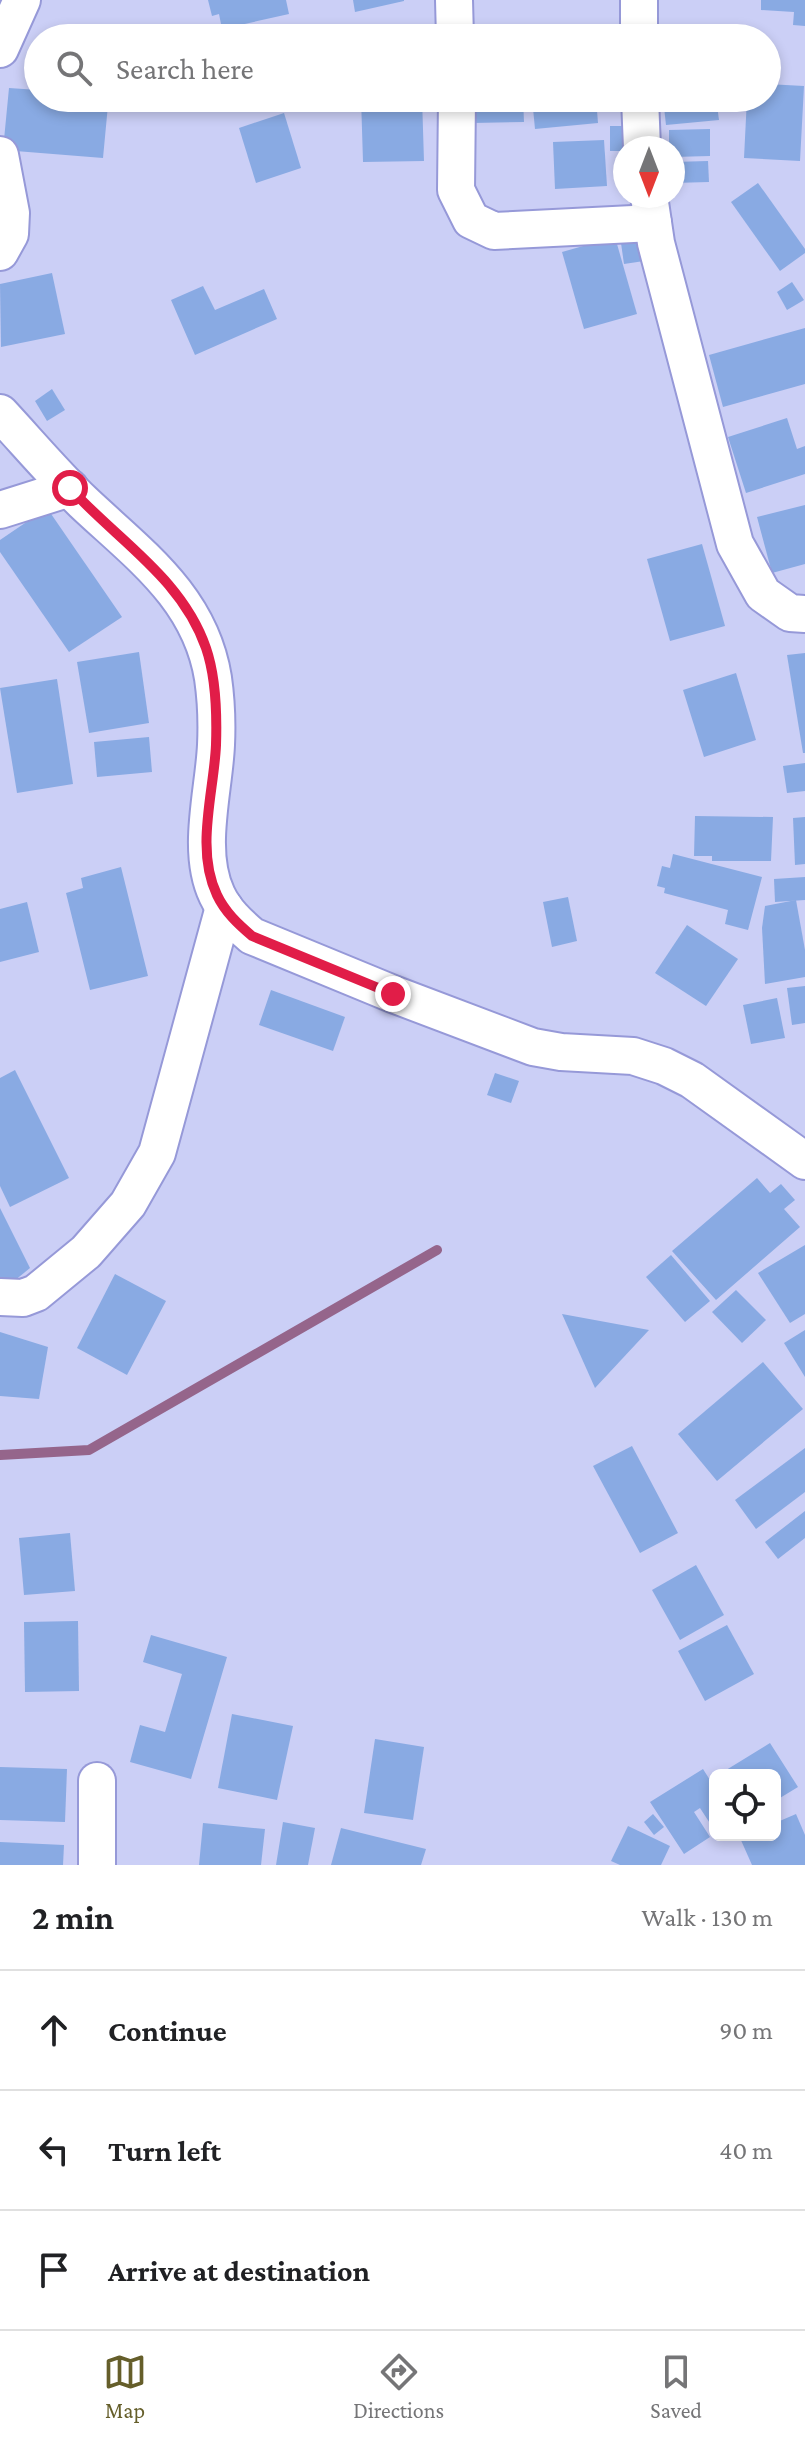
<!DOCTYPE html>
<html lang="en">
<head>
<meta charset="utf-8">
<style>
	:root { --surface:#fff; --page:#f6f6f6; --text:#202124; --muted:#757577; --line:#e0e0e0; --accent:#655e2a }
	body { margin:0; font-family:"Crimson Pro",serif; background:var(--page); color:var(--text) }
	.controls { position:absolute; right:24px; bottom:24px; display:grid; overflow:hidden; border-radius:12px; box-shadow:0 4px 12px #0003 }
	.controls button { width:72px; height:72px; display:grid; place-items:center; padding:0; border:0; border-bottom:2px solid var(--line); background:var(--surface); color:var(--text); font:40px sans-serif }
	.compass { position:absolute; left:613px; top:136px; width:72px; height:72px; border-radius:50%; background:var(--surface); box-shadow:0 4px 12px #0003; rotate:180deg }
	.stop { position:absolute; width:24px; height:24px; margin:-18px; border:6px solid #e11d48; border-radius:50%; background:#fff }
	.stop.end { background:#e11d48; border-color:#fff; box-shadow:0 2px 8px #0008 }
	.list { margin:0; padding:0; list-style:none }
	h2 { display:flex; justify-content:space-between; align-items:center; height:104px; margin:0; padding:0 32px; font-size:34px }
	h2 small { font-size:26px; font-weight:400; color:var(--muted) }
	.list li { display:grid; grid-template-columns:52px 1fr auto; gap:24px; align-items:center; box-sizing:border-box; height:120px; padding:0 32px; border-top:2px solid var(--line) }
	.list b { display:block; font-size:30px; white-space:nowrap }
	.list em { font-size:26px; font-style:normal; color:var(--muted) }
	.icon { flex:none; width:44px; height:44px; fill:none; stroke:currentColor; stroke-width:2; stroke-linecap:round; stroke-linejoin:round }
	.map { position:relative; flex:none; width:805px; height:1865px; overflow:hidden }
	.search { position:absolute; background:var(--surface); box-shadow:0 4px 12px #0003; left:24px; right:24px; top:24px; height:88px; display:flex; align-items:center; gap:20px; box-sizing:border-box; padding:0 28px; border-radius:44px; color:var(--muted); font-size:30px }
	.sheet { height:464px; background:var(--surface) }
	nav { display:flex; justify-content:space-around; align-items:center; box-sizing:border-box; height:112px; border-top:2px solid var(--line); background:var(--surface); font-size:22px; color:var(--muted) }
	nav a { display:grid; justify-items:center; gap:4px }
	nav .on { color:var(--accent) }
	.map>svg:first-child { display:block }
</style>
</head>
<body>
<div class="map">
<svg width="805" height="1865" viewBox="0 0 805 1865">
	<rect width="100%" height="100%" fill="#cbcff6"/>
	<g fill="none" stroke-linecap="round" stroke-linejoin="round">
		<path stroke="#95658b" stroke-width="10" d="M0,1455L89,1450L437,1250"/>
	</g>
	<g fill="#89aae3">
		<path d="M208,0H286L289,14L222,29L219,14L212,16Z"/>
		<path d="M353,0H404V1L355,12Z"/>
		<path d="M761,0H805V26L793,25L794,12L761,10Z"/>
		<path d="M614,28V38H534L533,31Z"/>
		<path d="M241,29L289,31V38H241Z"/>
		<path d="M767,84L804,86L800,161L744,158L747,98H767Z"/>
		<path d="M9,88L38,90V99L81,98V103L108,105L103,158L3,150Z"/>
		<path d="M361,98H422L424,161L363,162Z"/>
		<path d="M471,98H523L524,122L472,123Z"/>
		<path d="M532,98H596L598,123L535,129Z"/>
		<path d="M663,98H716L719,120L666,125Z"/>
		<path d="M284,113L301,168L256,183L239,128Z"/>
		<path d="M610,126H630L625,151H610Z"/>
		<path d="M710,129V156L673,157V148H669V130Z"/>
		<path d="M604,140L607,186L555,189L553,142Z"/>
		<path d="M708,161L709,182L673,183V162Z"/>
		<path d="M758,183L805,249V253L780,271L731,202Z"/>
		<path d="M640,234L644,261L624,264L620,236Z"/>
		<path d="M615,237L637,314L584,329L562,252Z"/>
		<path d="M52,273L65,334L1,347L0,284Z"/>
		<path d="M792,282L804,300L787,310L777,292Z"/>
		<path d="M203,286L215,310L264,289L277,319L195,355L171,300Z"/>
		<path d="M805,328V384L723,407L709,355Z"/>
		<path d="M52,389L65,410L47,421L35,401Z"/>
		<path d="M787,418L797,449L805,446V474L746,493L728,437Z"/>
		<path d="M805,505V564L772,573L757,517Z"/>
		<path d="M47,508L122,617L69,652L0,552V540Z"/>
		<path d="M702,544L725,626L670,641L647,559Z"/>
		<path d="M139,652L149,723L89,733L77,662Z"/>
		<path d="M805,653V753H803L787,655Z"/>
		<path d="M736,673L756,740L704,757L683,690Z"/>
		<path d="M57,679L73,784L17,793L0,688Z"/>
		<path d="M149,737L152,772L97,777L94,742Z"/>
		<path d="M805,763V791L787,793L783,766Z"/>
		<path d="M695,816L773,817L771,861H712V856H694Z"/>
		<path d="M805,817V864L795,865L793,818Z"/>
		<path d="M673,854L762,877L748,930L725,924L728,910L664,893L665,888L657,886L662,866L670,868Z"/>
		<path d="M121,867L148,976L90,990L66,893L83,888L81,878Z"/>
		<path d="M805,877V900L775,902L774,879Z"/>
		<path d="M568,897L577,941L552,947L543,902Z"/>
		<path d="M796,900L805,950V977L765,984L762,928L765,906Z"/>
		<path d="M27,902L39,952L0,962V909Z"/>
		<path d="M687,925L738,959L706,1006L655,973Z"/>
		<path d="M805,986V1023L792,1025L787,988Z"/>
		<path d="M271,990L345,1017L333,1051L259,1025Z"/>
		<path d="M777,998L785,1038L751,1044L743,1005Z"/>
		<path d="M15,1070L69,1178L10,1207L0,1186V1078Z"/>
		<path d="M495,1073L519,1081L511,1103L487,1095Z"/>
		<path d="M757,1178L770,1193L781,1184L795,1200L784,1209L800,1227L716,1300L672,1251Z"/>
		<path d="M0,1208L30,1268L3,1290L0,1286Z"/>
		<path d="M805,1245V1314L790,1323L758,1273Z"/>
		<path d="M671,1255L710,1301L685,1322L646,1277Z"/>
		<path d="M115,1274L166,1301L127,1375L77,1348Z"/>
		<path d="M736,1290L766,1320L742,1343L712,1312Z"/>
		<path d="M562,1314L649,1330L595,1388Z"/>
		<path d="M805,1330V1377L784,1343Z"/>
		<path d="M0,1332L48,1347L39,1399L0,1396Z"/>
		<path d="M763,1362L803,1409L717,1481L678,1434Z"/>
		<path d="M632,1446L678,1533L640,1553L593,1466Z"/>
		<path d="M805,1448V1492L756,1529L735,1500Z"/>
		<path d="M805,1511V1538L778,1559L765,1542Z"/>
		<path d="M70,1533L75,1591L24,1595L19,1538Z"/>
		<path d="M696,1565L724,1615L680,1640L652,1590Z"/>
		<path d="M78,1621L79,1691L25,1692L24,1622Z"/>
		<path d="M727,1625L754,1674L705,1701L678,1651Z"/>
		<path d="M151,1635L227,1657L191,1779L130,1762L140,1725L165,1732L182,1674L143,1662Z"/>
		<path d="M232,1714L293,1726L277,1800L218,1788Z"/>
		<path d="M375,1739L424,1747L413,1820L364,1813Z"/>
		<path d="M770,1743L798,1787L775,1801V1775H718Z"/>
		<path d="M0,1767L67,1769L65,1822L0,1820Z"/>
		<path d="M703,1769L715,1788V1831L700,1808L694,1812L710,1837L684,1854L650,1802Z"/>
		<path d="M653,1814L664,1827L654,1835L644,1822Z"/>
		<path d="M796,1814L805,1835V1865H752L740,1838L747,1835H775V1823Z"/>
		<path d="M283,1822L315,1828L308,1865H276Z"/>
		<path d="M203,1823L265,1829L261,1865H199Z"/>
		<path d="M628,1826L670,1846L661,1865H620L611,1861Z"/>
		<path d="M341,1828L426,1849L421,1865H331Z"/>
		<path d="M0,1842L64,1845L63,1865H0Z"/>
	</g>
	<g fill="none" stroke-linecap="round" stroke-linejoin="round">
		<g stroke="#9699d8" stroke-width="40">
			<g id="minor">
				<path d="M454,0L455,38"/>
				<path d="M639,0V38"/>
				<path d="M0,49L22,0"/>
				<path d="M457,98L456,190L471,220L494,231L653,223"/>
				<path d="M640,98L642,148"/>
				<path d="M0,155L11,213L10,234L0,252"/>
				<path d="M649,196L656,243L735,544L763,594L790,613L805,614"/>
				<path d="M0,413C27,442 54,474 83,502C138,554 200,597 213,678C216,699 217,724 216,745C214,791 196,851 217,895C225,912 238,924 252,936L393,994L533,1047L561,1052L633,1056L664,1066L692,1080L805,1161"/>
				<path d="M0,510L70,488"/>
				<path d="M0,1297L23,1298L36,1293L86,1252L128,1204L157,1153L224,907"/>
				<path d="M97,1865V1781"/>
			</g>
		</g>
		<use href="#minor" stroke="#fff" stroke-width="36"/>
	</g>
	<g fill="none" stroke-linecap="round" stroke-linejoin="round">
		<path stroke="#e11d48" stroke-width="10" d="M70,488C117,540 182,578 206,648C216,677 217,715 216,745C214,792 195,849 217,895C225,912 238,924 252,936L393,994"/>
	</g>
</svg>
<div class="controls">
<button><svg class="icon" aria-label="locate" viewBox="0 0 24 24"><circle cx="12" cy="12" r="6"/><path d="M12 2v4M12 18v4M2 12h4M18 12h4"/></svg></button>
</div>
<svg class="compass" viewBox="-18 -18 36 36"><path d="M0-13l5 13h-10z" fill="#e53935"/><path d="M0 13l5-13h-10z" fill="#757577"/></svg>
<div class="stop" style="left:70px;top:488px"></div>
<div class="stop end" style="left:393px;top:994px"></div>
<div class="search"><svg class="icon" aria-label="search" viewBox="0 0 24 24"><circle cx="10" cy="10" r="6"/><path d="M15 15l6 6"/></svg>Search here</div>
</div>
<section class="sheet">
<h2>2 min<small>Walk · 130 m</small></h2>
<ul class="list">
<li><svg class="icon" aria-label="ahead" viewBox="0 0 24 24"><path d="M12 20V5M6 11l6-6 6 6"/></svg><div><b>Continue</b></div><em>90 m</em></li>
<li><svg class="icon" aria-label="left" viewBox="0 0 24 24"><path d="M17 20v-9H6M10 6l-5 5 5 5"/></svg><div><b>Turn left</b></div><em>40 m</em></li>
<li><svg class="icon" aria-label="arrive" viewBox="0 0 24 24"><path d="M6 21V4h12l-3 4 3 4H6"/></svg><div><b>Arrive at destination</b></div></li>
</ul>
</section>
<nav>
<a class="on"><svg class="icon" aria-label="map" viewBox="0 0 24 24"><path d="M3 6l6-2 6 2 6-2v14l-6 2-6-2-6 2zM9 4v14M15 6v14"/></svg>Map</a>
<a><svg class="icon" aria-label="directions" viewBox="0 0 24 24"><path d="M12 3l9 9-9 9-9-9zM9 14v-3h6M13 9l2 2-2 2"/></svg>Directions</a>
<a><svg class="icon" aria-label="saved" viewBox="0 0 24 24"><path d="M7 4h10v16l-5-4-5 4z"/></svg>Saved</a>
</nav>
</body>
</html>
